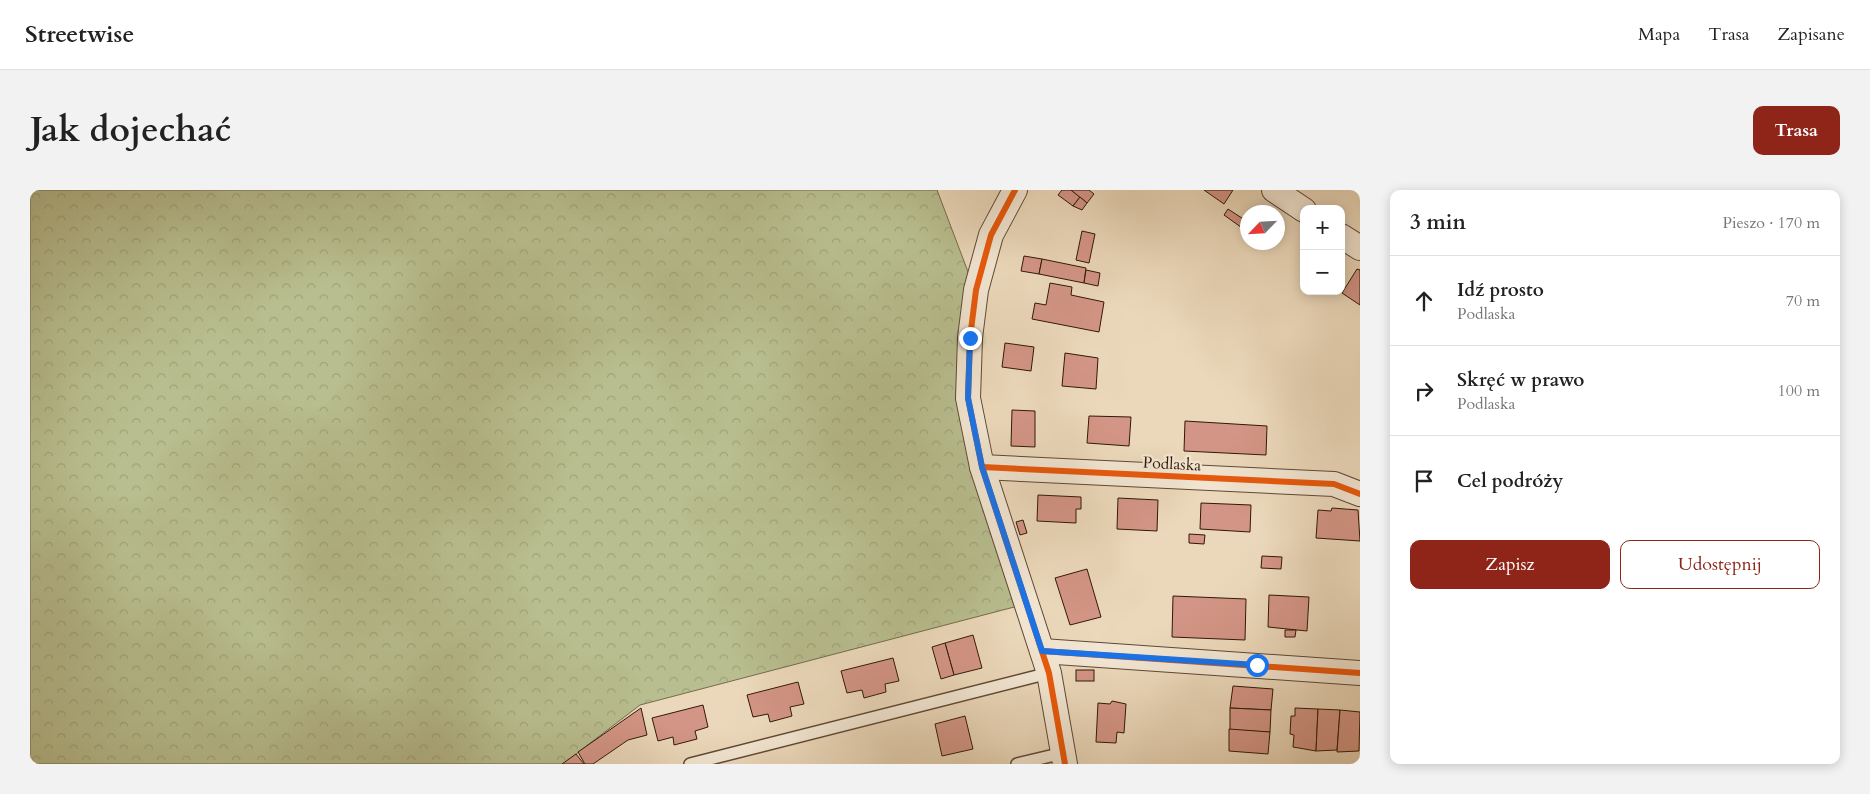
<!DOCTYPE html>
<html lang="pl">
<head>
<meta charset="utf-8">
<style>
	:root { --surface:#fff; --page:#f2f2f2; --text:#222; --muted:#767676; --line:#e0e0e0; --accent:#8f2418 }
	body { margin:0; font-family:Cardo,serif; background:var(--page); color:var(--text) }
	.controls { position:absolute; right:15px; top:15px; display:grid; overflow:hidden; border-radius:10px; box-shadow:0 2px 12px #0003 }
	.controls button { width:45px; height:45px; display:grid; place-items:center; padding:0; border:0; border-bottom:1px solid var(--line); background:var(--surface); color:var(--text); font:25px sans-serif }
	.compass { position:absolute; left:1210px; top:15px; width:45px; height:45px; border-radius:50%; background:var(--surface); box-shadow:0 2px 12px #0003; rotate:245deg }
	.stop { position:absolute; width:15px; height:15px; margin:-11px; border:4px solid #1a73e8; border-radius:50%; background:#fff }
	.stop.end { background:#1a73e8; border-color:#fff; box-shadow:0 1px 5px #0008 }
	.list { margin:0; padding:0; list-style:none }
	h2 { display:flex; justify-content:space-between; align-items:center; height:65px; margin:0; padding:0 20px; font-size:21px }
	h2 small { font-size:16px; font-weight:400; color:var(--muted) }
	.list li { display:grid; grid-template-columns:32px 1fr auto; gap:15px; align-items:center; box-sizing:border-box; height:90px; padding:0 20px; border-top:1px solid var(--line) }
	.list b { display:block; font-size:19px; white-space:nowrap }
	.list p { margin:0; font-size:16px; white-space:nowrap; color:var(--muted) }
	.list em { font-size:16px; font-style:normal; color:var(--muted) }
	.actions { display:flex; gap:10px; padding:15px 20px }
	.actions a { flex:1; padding:11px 0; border:1px solid var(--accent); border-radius:10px; text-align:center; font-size:18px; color:var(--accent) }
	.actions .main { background:var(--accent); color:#fff }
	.icon { flex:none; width:28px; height:28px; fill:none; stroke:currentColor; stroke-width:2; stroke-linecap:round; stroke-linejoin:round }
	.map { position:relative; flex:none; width:1330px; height:574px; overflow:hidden; border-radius:10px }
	header { display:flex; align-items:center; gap:30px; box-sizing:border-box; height:70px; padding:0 25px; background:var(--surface); border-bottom:1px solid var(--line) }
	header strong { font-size:24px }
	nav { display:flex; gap:28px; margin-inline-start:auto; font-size:18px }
	.intro { display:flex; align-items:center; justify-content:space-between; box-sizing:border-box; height:120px; padding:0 30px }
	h1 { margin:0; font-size:35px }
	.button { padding:12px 22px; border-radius:10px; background:var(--accent); color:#fff; font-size:18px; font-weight:700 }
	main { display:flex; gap:30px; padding:0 30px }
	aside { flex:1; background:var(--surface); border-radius:10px; box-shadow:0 2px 12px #0003 }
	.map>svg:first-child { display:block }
</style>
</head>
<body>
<header>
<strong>Streetwise</strong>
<nav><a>Mapa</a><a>Trasa</a><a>Zapisane</a></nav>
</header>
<div class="intro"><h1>Jak dojechać</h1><a class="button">Trasa</a></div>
<main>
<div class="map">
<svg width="1330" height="574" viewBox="0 0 1330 574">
	<defs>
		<pattern id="forest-crowns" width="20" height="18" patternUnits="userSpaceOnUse" patternTransform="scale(1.25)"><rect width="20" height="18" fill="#b8be8f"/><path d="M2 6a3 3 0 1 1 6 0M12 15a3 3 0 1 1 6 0" fill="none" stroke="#9fa37a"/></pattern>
	</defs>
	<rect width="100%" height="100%" fill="#ebd8ba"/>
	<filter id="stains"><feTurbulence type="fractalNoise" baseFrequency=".004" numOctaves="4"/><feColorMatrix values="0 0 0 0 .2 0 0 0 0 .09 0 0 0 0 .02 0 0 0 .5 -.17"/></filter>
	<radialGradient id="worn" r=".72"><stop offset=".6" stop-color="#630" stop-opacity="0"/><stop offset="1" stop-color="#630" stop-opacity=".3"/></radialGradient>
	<path fill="url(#forest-crowns)" stroke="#756b4c" d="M0,0H907L940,87L932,143L988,416L610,515L533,574H0Z"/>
	<g fill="#d39585" stroke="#321809">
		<path d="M1032,0H1041L1050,7L1043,16L1028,5Z"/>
		<path d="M1041,0H1059L1064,4L1057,13Z"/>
		<path d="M1174,0H1203L1194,14Z"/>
		<path d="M1050,7L1057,13L1052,20L1043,16Z"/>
		<path d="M1198,19L1218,32L1215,40L1194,25Z"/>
		<path d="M1052,41L1065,44L1059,73L1046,70Z"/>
		<path d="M994,66L1012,69L1009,84L991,81Z"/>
		<path d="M1012,69L1056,78L1054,93L1009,84Z"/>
		<path d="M1327,79L1330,80V115L1312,103Z"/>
		<path d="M1056,80L1070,83L1068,96L1054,93Z"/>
		<path d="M1020,93L1042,97L1041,105L1074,112L1069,142L1002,129L1005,113L1016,115Z"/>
		<path d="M975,153L1004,157L1001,181L972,177Z"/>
		<path d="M1035,163L1068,168L1066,199L1032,196Z"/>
		<path d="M982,220L1005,221V257L981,256Z"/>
		<path d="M1059,226L1101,227L1099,256L1057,253Z"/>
		<path d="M1155,231L1237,236L1236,265L1154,261Z"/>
		<path d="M1008,305L1051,307V319H1046V333L1007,331Z"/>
		<path d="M1088,308L1128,310L1127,341L1087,339Z"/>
		<path d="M1171,313L1221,315L1220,342L1170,339Z"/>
		<path d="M1302,318L1328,320L1330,351L1286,348L1288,320L1301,321Z"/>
		<path d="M993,330L997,343L990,345L986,332Z"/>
		<path d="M1159,344L1175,345L1174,354L1159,353Z"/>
		<path d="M1232,366L1252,367L1251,379L1231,378Z"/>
		<path d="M1057,379L1071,427L1040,435L1025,388Z"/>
		<path d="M1239,405L1279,407L1277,441L1238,437Z"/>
		<path d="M1143,406L1216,409L1215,450L1142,447Z"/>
		<path d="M1255,440H1266L1265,447H1255Z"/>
		<path d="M943,445L952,478L924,485L915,453Z"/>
		<path d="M915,453L924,485L911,489L902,457Z"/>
		<path d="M863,468L869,491L855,494L856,502L834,508L832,500L817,503L811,481Z"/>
		<rect x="1046" y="480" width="18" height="11"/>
		<path d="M768,492L774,514L760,517L762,526L740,532L738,524L723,527L717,505Z"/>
		<path d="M1203,496L1243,499L1241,520L1200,518Z"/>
		<path d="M1082,511L1096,514L1094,543L1087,542L1086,553L1066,552L1068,513L1080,514Z"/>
		<path d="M673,515L678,537L665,541L667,549L644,555L643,547L628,551L622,528Z"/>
		<path d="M611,518L617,545L598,550L563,574H555L548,562Z"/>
		<path d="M1200,518L1241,520L1240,542L1200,540Z"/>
		<path d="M1265,518L1288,519L1286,561L1263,557L1264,545L1260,544L1261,526H1265Z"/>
		<path d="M1288,519L1310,520L1307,560L1286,561Z"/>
		<path d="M1310,520L1330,522L1329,561L1307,562Z"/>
		<path d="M935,526L943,559L912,566L905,534Z"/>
		<path d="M1199,539L1240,542L1238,564L1199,561Z"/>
		<path d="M546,564L554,574H532Z"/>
	</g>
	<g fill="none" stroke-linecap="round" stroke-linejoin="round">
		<g stroke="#604835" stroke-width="14">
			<g id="lane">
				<path d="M660,574L1019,483"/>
				<path d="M987,574L1033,563"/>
			</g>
		</g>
		<g stroke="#604835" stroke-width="26">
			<g id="street">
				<path d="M985,0L961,45L946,100L940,148L938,208L952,277L1019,483L1035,574"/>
				<path d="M1244,0L1274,20"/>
				<path d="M1311,46L1330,58"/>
				<path d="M952,277L1304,294L1330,304"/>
				<path d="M1012,461L1330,483"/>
			</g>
		</g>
		<use href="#lane" stroke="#f2e6d2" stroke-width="11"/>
		<use href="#street" stroke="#f2e6d2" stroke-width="24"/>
		<g stroke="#f2e6d2" stroke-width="9">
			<g id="cycleway">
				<path d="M985,0L961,45L946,100L940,148L938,208L952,277L1019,483L1035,574"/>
				<path d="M952,277L1304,294L1330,304"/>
				<path d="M1012,461L1330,483"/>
			</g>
		</g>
		<use href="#cycleway" stroke="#e8590c" stroke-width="6"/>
	</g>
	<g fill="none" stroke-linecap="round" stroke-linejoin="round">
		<path stroke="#1a73e8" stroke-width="6" d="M940,148L938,208L952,277L1012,461L1227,475"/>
	</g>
	<g text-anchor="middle" stroke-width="4.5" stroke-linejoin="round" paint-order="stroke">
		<g font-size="16" fill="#321809" stroke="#f2e6d2">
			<text transform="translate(1142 273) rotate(3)" y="6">Podlaska</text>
		</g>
	</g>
	<rect width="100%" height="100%" filter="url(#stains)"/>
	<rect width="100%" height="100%" fill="url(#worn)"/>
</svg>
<div class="controls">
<button>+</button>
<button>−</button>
</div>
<svg class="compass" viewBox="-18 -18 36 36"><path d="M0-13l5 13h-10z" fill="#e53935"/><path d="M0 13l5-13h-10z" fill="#767676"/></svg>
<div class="stop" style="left:1227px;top:475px"></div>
<div class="stop end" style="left:940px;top:148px"></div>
</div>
<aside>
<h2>3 min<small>Pieszo · 170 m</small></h2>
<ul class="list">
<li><svg class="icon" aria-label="ahead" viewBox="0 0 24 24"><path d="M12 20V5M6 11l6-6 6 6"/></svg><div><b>Idź prosto</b><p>Podlaska</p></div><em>70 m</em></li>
<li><svg class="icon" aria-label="right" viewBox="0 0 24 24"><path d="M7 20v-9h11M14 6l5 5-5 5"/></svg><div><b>Skręć w prawo</b><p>Podlaska</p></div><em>100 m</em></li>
<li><svg class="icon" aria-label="arrive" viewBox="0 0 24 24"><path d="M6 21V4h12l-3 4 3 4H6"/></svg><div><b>Cel podróży</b></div></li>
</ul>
<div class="actions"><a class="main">Zapisz</a><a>Udostępnij</a></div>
</aside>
</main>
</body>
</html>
